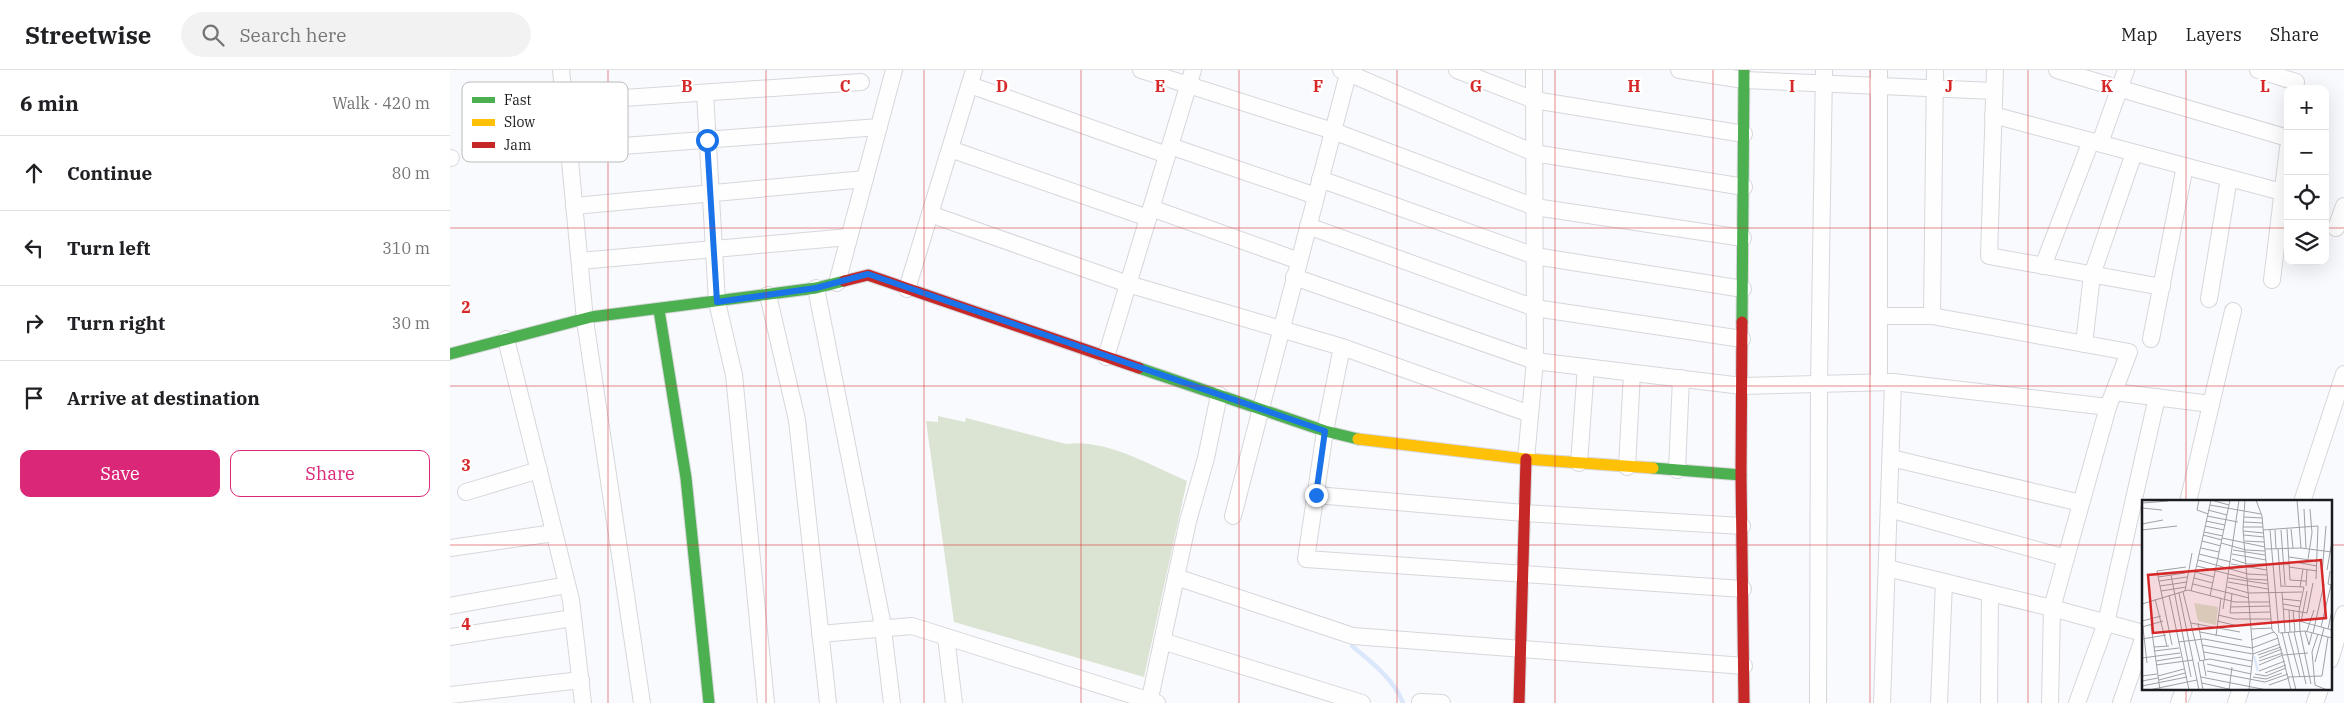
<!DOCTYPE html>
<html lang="en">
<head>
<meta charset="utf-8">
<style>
	:root { --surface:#fff; --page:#f2f2f2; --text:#202124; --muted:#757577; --line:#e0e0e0; --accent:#db2777 }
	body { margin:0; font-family:"IBM Plex Serif",serif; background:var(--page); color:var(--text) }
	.controls { position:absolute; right:15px; top:15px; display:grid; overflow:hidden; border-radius:10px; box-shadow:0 5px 20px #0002 }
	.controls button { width:45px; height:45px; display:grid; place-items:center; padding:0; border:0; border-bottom:1px solid var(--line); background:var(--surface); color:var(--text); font:25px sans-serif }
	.stop { position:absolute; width:15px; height:15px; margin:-11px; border:4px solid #1a73e8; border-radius:50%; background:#fff }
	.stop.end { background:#1a73e8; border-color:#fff; box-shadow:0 1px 5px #0008 }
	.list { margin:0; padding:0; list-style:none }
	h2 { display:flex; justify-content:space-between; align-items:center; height:65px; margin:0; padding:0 20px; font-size:21px }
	h2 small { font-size:16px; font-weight:400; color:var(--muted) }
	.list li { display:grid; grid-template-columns:32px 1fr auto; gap:15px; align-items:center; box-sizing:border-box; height:75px; padding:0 20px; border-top:1px solid var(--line) }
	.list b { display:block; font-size:19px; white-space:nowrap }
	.list em { font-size:16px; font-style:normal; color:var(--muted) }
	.actions { display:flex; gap:10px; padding:15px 20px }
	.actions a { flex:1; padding:11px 0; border:1px solid var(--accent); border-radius:10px; text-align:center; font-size:18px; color:var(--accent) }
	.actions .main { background:var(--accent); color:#fff }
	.icon { flex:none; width:28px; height:28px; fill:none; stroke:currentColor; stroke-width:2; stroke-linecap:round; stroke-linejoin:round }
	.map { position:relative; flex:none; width:1894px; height:633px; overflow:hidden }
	header { display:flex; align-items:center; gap:30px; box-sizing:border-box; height:70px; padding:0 25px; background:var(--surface); border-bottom:1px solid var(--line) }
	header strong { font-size:24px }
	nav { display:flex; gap:28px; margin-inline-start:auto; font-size:18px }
	.search { width:350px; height:45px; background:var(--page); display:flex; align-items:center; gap:12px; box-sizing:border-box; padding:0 18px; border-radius:28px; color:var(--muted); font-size:19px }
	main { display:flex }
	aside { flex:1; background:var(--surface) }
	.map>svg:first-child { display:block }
</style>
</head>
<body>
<header>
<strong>Streetwise</strong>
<div class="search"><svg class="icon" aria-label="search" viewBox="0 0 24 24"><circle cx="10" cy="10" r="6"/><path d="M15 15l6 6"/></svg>Search here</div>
<nav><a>Map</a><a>Layers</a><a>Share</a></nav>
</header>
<main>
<aside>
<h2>6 min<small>Walk · 420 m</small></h2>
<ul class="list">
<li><svg class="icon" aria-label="ahead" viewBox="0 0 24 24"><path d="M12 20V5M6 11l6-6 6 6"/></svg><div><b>Continue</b></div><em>80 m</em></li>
<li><svg class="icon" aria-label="left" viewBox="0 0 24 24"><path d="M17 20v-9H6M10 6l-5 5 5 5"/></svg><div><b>Turn left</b></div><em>310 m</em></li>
<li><svg class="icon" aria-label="right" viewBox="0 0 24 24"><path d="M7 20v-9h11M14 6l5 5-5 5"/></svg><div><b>Turn right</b></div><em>30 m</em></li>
<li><svg class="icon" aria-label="arrive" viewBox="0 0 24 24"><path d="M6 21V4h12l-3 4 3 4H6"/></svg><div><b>Arrive at destination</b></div></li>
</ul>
<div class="actions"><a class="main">Save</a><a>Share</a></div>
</aside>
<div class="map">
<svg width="1894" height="633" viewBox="0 0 1894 633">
	<rect width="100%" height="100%" fill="#f9fafe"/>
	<path fill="#dbe4d2" d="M488,346L515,352L516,348L616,374C657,369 699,395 737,411L694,607L504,552L476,351L488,352Z"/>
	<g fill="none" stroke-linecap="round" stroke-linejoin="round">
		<path stroke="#dbe8fb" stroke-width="4.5" d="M902,576C921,592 944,609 953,633"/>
		<g stroke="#d7d7db" stroke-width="18">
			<g id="street">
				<path d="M111,0L119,80"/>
				<path d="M691,0L883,61L1085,137L1293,168"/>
				<path d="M891,0L1084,83L1294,117"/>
				<path d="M1007,0L1084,30L1294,64"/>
				<path d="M1229,0L1294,10L1544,21"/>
				<path d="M1429,0V312"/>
				<path d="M1545,0L1539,186L1712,217"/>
				<path d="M1607,0L1838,68"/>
				<path d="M1808,0L1846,12"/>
				<path d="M520,15L717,85"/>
				<path d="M255,23L267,232L284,305L316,633"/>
				<path d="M114,32L411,12"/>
				<path d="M1543,45L1832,122"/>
				<path d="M1650,73L1676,0"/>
				<path d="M720,76L866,126"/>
				<path d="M500,79L698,148"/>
				<path d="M0,88H1"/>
				<path d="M870,109L1085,186L1293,219"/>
				<path d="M124,136L415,109"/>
				<path d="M701,138L849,191"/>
				<path d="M480,144L678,214L892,277L1080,344"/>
				<path d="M858,156L1085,238L1292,269"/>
				<path d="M1886,158L1894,136"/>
				<path d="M130,191L399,167"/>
				<path d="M1593,196L1641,71"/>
				<path d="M844,207L1085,291L1292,316L1443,312L1658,337"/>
				<path d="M1822,210L1838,78"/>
				<path d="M387,213L444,0"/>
				<path d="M366,218L432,551L442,633"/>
				<path d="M457,219L524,0"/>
				<path d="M318,225L347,350L378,633"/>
				<path d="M1759,229L1779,108"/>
				<path d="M1429,246H1482L1679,282L1658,337L1602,538L1600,633"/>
				<path d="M1482,246L1485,0"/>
				<path d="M56,269L121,530L133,633"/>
				<path d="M1701,269L1735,96"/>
				<path d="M1634,274L1642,205L1684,83"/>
				<path d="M892,277L875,361L856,489L1293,519"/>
				<path d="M656,287L743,0"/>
				<path d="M1664,322L1761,334"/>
				<path d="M1441,388L1631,433"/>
				<path d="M1076,389L1085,291L1084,0"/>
				<path d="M1129,393L1136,297"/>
				<path d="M1177,397L1182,303"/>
				<path d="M1227,400L1231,308"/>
				<path d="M16,422L89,400"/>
				<path d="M866,425L1074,443L1292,456"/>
				<path d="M1738,432L1783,241"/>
				<path d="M1852,432L1894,304"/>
				<path d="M1439,439L1616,488"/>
				<path d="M783,446L899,0"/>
				<path d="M0,478L104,463"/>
				<path d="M1437,498L1602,538L1693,563"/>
				<path d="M726,507L903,566L1294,596"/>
				<path d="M0,536L117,515"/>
				<path d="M370,564L462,556L707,633"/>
				<path d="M0,567L123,548"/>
				<path d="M496,567L504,633"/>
				<path d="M712,571L912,633"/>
				<path d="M1880,590L1894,544"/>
				<path d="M0,625L131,610"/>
				<path d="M970,632L992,633"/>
				<path d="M192,633L135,250L119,80L429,57"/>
				<path d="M699,633L738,451L756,388L769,325"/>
				<path d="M1368,633L1369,315L1374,0"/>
				<path d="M1432,633L1443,312"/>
				<path d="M1489,633L1494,512"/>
				<path d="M1539,633L1540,523"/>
				<path d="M1627,633L1656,553L1707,327"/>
				<path d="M1671,633L1693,569"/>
				<path d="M1729,633L1734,619"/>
				<path d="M1786,633L1791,619"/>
				<path d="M1865,633L1870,619"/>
			</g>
		</g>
		<g stroke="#d7d7db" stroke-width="13">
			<g id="fast">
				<path d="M209,240L236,408L259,633"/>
				<path d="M1292,252L1294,0"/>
				<path d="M0,284L141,247L366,218L394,211"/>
				<path d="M689,298L875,361L908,369"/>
				<path d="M1203,398L1291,405"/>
			</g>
		</g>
		<g stroke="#d7d7db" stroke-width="13">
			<path id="slow" d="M908,369L1076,389L1203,398"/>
		</g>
		<g stroke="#d7d7db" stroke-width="13">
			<g id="jam">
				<path d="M394,211L418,205L689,298"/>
				<path d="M1292,252L1291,405L1294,633"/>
				<path d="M1069,633L1076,389"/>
			</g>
		</g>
		<use href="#street" stroke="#fefeff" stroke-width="16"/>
		<use href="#fast" stroke="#4caf50" stroke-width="11"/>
		<use href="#slow" stroke="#ffc107" stroke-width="11"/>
		<use href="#jam" stroke="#c62828" stroke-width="11"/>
	</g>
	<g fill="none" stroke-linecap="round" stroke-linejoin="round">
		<path stroke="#1a73e8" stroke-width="6" d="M257,70L267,232L366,218L418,204L875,361L866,425"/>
	</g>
	<path fill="none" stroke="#d62828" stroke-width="1" stroke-opacity="0.55" d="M158,0V633M316,0V633M474,0V633M631,0V633M789,0V633M947,0V633M1105,0V633M1263,0V633M1420,0V633M1578,0V633M1736,0V432M0,158H1838M1875,158H1894M0,316H1894M0,475H1693M1880,475H1894M1736,619V633"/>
	<g transform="translate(1692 430)">
		<rect width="190" height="190" fill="#f9fafe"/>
		<path d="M52,103L76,107L74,125L56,121Z" fill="#dbe4d2"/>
		<path fill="none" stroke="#dbe8fb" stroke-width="2.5" d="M112,156L116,171"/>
		<path fill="none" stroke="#a0a1a5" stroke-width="1" d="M57,0L55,10L66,14M69,0L87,5M103,0L101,29L111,154L107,190M114,0L120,16L130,130L135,135L149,190M155,0L159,48M0,3L26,1M68,5L119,14M0,8L20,10M162,9L164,48M66,10L85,15M65,16L96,22M102,17L120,18M64,21L83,25M102,22L121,23M0,24L21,20M63,26L82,30M101,27H121M145,29L148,80L164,81M149,29L151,48M0,30L35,26M121,30L176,26L174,79M128,30L137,133M133,30L134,49M139,30L143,85M101,31L122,33M62,32L81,36M61,35L80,40M102,35L122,37M80,38L123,47M60,41L79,46M103,41L122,42M79,43L104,50L123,51M59,48L77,52M123,49L159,48L190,52M136,49L139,87M91,50L123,55M57,54L89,62M90,54L124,60M147,57L175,61M90,59L105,64H147M166,59L170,33L168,9M56,60L106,74L125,75M153,62L175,66M89,64L125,70M55,66L106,79L126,80M147,67L175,71M185,70L190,41M188,71L186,84L190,85M53,72L72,77M180,74L184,26M29,75L49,177M16,77L43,73M52,78L71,83M86,78L126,84M17,81L15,71L44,67M86,82L126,89M51,84L107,98M18,86L45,82M139,86L162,87L157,111L158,131L169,184M164,86L165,70M85,87L107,93L160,92M158,87L161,69M19,91L44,87M43,91L50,53M49,91L69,0M41,92L58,161M140,92L143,132M37,93L57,190M90,93L88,113L128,112M27,95L47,190M68,96L88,0M13,99L25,146M141,99L159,101M0,104L46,90L93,102H127M141,104L158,107M88,107L128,106M81,109L97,0M141,109L165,113L171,83M147,110L148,132M151,110L153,132M76,115L93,119H129M0,119L5,163M0,121L19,116M75,121L96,126M157,121L190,130M159,122L165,91M49,123L98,132M56,123L63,160M9,125L18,190M100,125L116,124M0,127L21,121M179,127L189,85M109,129L130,128M186,129L190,110M163,131L167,145L170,133M165,131L172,110M58,132L100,140M140,132L154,190M146,132L158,177M152,132L164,184M138,133L163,131L190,138M171,133L182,84M176,134L170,152L173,185L185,190M74,136L79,98M0,139L24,135M109,140L132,132M36,142L62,139L110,148L136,138M30,145L17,81L45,77M60,145L111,154L138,144M12,147L27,146M12,151L37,148M62,152L110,161M116,155L139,147M0,158L38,153M117,158L140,149M61,160L64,176M14,161L39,157M57,161L68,159L110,167M117,161L141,153M56,162L61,190M173,162L182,128M65,164L109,174M14,165L51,160M117,165L141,155L166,153M65,171L123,182L146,174M117,171L143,161M123,173L144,165M113,174L124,176L144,168M0,176L15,174M16,176L42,169M59,177L125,190M111,177L124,179L140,173M146,177L180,176L186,137M17,180L43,173M0,181L16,178M60,183L91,190M127,185L147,178M0,186L45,177M7,190L55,180M87,190L90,167"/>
		<path fill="#d62828" fill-opacity="0.15" stroke="#d62828" stroke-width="2.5" d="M179,60L184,118L11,133L6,75Z"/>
		<rect width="190" height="190" fill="none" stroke="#1b1c1f" stroke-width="2.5"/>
	</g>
	<rect x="12" y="12" width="166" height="80" rx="8" fill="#fff" stroke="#bbbbbc" stroke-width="1"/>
	<rect x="22" y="27" width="23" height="6" fill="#4caf50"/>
	<rect x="22" y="49" width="23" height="7" fill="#ffc107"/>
	<rect x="22" y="72" width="23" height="6" fill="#c62828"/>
	<g font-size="14" fill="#1b1c1f">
		<text x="54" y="35">Fast</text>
		<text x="54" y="57">Slow</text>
		<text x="54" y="80">Jam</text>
	</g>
	<g font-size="16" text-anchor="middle" font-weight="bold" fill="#d62828" stroke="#fff" stroke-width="5" stroke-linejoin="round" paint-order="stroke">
		<text x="237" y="22">B</text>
		<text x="395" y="22">C</text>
		<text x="552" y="22">D</text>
		<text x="710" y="22">E</text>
		<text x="868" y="22">F</text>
		<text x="1026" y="22">G</text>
		<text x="1184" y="22">H</text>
		<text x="1342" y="22">I</text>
		<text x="1499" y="22">J</text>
		<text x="1657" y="22">K</text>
		<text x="1815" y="22">L</text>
		<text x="16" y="243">2</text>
		<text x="16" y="401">3</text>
		<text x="16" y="560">4</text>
	</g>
</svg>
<div class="controls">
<button>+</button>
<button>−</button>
<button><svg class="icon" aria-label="locate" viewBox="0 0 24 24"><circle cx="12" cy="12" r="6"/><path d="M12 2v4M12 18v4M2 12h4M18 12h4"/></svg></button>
<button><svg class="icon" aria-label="layers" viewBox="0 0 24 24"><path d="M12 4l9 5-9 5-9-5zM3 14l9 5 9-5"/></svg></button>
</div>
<div class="stop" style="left:257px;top:70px"></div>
<div class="stop end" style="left:866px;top:425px"></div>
</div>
</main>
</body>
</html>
